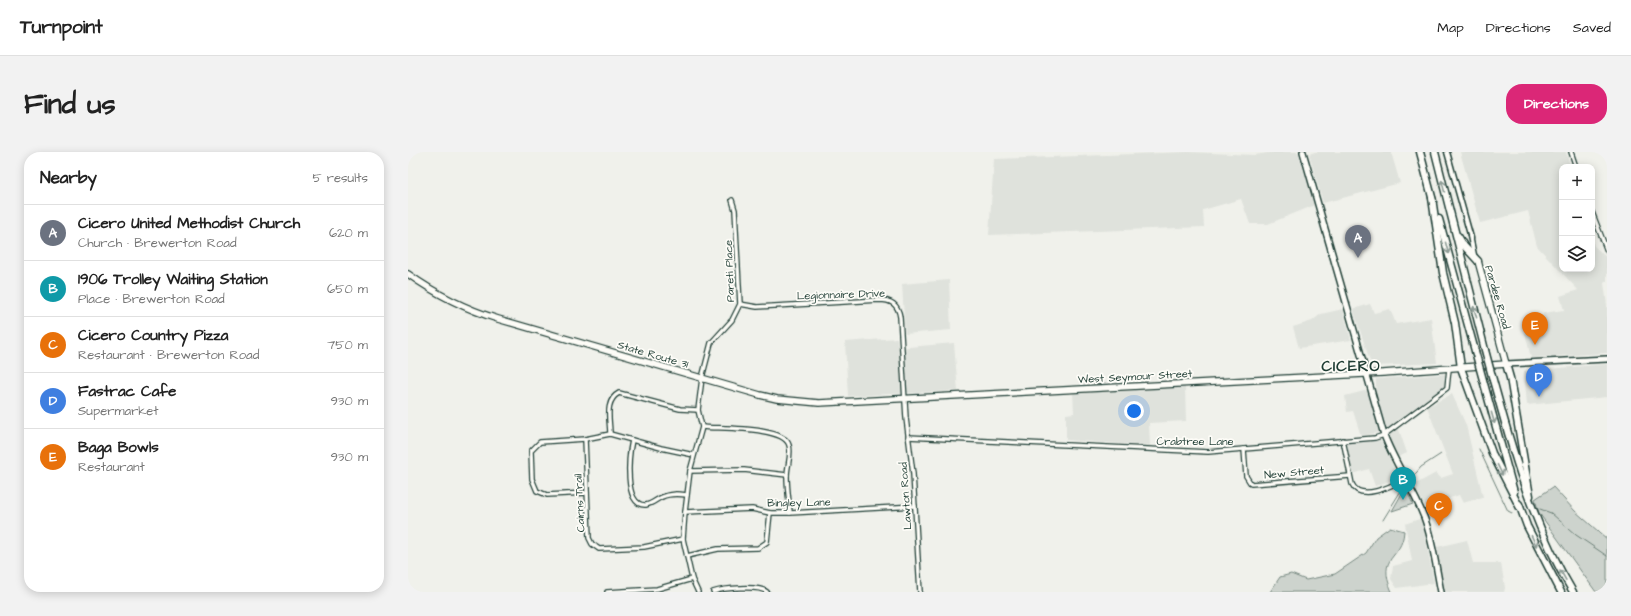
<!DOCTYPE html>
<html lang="en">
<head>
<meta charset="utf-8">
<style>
	:root { --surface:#fff; --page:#f2f2f2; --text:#222; --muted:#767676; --line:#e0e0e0; --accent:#db2777 }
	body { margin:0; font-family:"Architects Daughter",sans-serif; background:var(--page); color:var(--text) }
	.controls { position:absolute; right:12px; top:12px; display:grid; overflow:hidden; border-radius:8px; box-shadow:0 2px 10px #0003 }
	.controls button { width:36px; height:36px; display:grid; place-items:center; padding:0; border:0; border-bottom:1px solid var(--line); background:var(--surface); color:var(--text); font:20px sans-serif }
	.you { position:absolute; left:726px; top:259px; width:14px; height:14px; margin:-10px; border:3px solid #fff; border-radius:50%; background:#1a73e8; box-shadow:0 0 0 6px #1a73e833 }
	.badge { display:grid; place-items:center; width:26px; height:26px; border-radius:50%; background:var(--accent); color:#fff; font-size:13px; font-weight:700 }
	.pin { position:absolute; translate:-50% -33px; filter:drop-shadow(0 1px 2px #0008) }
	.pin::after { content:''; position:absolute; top:21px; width:14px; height:12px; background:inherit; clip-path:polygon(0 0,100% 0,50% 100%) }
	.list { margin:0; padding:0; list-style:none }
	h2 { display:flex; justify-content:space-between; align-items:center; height:52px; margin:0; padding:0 16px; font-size:17px }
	h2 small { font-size:13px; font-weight:400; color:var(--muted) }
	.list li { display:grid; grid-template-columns:26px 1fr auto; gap:12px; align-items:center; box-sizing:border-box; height:56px; padding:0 16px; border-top:1px solid var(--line) }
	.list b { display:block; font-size:15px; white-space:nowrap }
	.list p { margin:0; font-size:13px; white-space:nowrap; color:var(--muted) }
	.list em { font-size:13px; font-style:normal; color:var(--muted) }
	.icon { flex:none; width:22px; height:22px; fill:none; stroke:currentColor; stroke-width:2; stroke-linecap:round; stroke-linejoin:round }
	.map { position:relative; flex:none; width:1199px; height:440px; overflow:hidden; border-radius:16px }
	header { display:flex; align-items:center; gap:24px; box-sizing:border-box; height:56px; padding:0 20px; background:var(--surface); border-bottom:1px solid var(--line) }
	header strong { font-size:19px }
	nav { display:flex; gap:22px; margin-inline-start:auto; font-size:14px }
	.intro { display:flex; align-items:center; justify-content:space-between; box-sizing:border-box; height:96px; padding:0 24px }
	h1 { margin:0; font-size:28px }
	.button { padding:10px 18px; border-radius:16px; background:var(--accent); color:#fff; font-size:14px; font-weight:700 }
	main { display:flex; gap:24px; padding:0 24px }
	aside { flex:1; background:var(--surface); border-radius:16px; box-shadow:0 2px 10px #0003 }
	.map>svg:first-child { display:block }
</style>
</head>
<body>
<header>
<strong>Turnpoint</strong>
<nav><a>Map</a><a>Directions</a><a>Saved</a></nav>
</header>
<div class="intro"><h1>Find us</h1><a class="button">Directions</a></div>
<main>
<aside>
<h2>Nearby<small>5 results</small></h2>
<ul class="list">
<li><span class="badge" style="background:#6b7280">A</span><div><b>Cicero United Methodist Church</b><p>Church · Brewerton Road</p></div><em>620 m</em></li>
<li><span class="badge" style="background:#0f9aa8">B</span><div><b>1906 Trolley Waiting Station</b><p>Place · Brewerton Road</p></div><em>650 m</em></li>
<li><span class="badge" style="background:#e8710a">C</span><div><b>Cicero Country Pizza</b><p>Restaurant · Brewerton Road</p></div><em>750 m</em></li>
<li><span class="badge" style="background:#3f7fe0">D</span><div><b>Fastrac Cafe</b><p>Supermarket</p></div><em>930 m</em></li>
<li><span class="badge" style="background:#e8710a">E</span><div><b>Baga Bowls</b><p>Restaurant</p></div><em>930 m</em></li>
</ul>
</aside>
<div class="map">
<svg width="1199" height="440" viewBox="0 0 1199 440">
	<rect width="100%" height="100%" fill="#f0f1eb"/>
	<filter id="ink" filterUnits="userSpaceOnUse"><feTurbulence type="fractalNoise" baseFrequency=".025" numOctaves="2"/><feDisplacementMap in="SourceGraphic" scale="8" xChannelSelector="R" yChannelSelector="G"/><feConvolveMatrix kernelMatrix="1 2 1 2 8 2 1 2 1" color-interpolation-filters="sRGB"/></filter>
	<g filter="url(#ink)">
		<g fill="#dfe2dc">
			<path d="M780,0L847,3L866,0H890L907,53L860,72H842L833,47L795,58L796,75L581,83L586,7Z"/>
			<path d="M907,0H983L992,31L915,51L901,2Z"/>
			<path d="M1052,0H1158L1163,15H1154V117H1184V86L1186,94L1199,106V129L1196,131L1199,153V201L1123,206L1117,181L1138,182L1135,161L1156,158L1152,144L1170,138L1129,94L1120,59L1072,71Z"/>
			<path d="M541,128L543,178L497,182L494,132Z"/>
			<path d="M962,152L966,161L982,157L988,172L1023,166L1029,211L969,214L963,212L945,157Z"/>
			<path d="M935,157L943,188L891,196L885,175L904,169L913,162Z"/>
			<path d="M489,186L490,196L546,191L550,239L440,244L437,190Z"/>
			<path d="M1199,212V245L1119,253L1116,219Z"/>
			<path d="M1037,222L1038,234L988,269L999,301L990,305L978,279L953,284L945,259L939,260L937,244L968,236V227Z"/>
			<path d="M777,235L778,269L741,271L742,294L658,288V262L666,261L665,240Z"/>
			<path d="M1044,242L1058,273L1075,345L1055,351L1051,343L1017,355L1006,333L1028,321L1033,326L1045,322L1019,255Z"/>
			<path d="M972,287L991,326L967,334L961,317L945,322L937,291Z"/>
			<path d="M1014,366L1026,431L989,436L983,427L985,414L1004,409L997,372Z"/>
			<path d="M1059,388L1065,411H1093L1097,436L1096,440H1037L1029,395Z"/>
		</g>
		<g fill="#cdd3cd" stroke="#768880">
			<path d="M1145,335L1167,359L1199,387V440H1188L1131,361L1127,347Z"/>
			<path d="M997,336L1005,352L984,359Z"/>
			<path d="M982,375L996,379C994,409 968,402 984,440H862L872,425L883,422L898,428L927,422L958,401L968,385Z"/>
		</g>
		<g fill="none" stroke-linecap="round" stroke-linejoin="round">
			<g stroke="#6c8077" stroke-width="1">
				<path d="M1071,297L1100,359L1104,361"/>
				<path d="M1004,326L1013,315L1033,302"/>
				<path d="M1132,357L1143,361L1168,383L1199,404"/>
				<path d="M975,368L994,337"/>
			</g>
			<g stroke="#1f3d34" stroke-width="6">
				<g id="minor">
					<path d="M1163,0L1168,15"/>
					<path d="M1184,60L1199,99"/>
					<path d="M332,152L349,155L471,148C483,148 490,152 492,165L498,266L505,322L512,440"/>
					<path d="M294,275C311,277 376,274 381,293C384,302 379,314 379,324C379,336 381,348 382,361"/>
					<path d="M202,282C202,268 196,249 211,241L272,257L290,258"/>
					<path d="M500,285L800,300L967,286L976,283L1039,236L1041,217"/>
					<path d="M177,287L181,386L184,392L191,397L236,395L275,387"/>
					<path d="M224,288C221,302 215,355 238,353C244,352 249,347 254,345C262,341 271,342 279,343"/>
					<path d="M935,288L944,332C952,350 984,334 996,327"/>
					<path d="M836,297L838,324L843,332L942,324"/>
					<path d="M282,319L336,318L379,323"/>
					<path d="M179,341L139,343L129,339L124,327L123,299L132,290L177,287L202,282L253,296L286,303"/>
					<path d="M277,360L344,357L362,361H382L507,354"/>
					<path d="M279,404L310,397L350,396L359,390L362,361"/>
					<path d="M199,440L249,437L284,427"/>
					<path d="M290,440L284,427L275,387L277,360L282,319L294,275L290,258L294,226L303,191L324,168L332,152L327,58L324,48"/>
					<path d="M305,440C316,436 351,433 359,440"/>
				</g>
			</g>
			<g stroke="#1f3d34" stroke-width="7">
				<g id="tertiary">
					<path d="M1039,0L1063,86"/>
					<path d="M1062,84L1066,103"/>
				</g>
			</g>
			<g stroke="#1f3d34" stroke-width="8">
				<g id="primary">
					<path d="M895,0L976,283C987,312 1005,337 1016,365C1025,389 1028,415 1033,440"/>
					<path d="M1098,212L1199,207"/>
				</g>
			</g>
			<g stroke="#1f3d34" stroke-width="8">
				<path id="trunk" d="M0,122C28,142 57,157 90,167L352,243L369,247L411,251L975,221L1098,212L1070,109"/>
			</g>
			<g stroke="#1f3d34" stroke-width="9">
				<g id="motorway">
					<path d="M1012,0L1025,49"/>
					<path d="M1027,0L1077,198"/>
					<path d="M1024,46L1035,121L1047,171L1053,216L1084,301L1112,356"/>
					<path d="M1031,67L1067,199"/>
					<path d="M1050,84L1056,94L1070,109"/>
					<path d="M1098,212L1102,226L1122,344"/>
					<path d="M1075,228L1106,340"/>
					<path d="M1085,228C1106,304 1124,372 1165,440"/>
					<path d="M1111,352L1119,374L1153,440"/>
				</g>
			</g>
			<use href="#minor" stroke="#fdfcf7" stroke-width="3.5"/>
			<use href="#tertiary" stroke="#fdfcf7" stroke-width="4"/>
			<use href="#primary" stroke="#fdfcf7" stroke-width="5"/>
			<use href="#trunk" stroke="#fdfcf7" stroke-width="5.5"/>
			<use href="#motorway" stroke="#fdfcf7" stroke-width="6"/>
			<g stroke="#1f3d34" stroke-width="9" stroke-linecap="butt">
				<g id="motorway-bridge">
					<path d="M1077,198L1085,228"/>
					<path d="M1067,199L1075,228"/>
				</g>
			</g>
			<use href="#motorway-bridge" stroke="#fdfcf7" stroke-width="6"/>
		</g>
		<defs><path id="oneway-shaft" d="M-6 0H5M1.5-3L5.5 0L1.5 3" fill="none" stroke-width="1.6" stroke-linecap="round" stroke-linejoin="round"/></defs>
		<g stroke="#8e9c96">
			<use href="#oneway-shaft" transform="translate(1035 34) rotate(-104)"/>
			<use href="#oneway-shaft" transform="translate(1039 96) rotate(75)"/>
			<use href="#oneway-shaft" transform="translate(1067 160) rotate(-105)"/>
			<use href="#oneway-shaft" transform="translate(1085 266) rotate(74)"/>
			<use href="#oneway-shaft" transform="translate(1092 318) rotate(64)"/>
			<use href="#oneway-shaft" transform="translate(1126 389) rotate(64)"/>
			<use href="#oneway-shaft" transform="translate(1155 423) rotate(-119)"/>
		</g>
	</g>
	<g text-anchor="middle" stroke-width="3.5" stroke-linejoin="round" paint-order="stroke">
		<g font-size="11" fill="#1f3d34" stroke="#fdfcf7">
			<text transform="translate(321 119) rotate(-92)" y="4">Pareti Place</text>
			<text transform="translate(433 142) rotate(-2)" y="4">Legionnaire Drive</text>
			<text transform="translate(1090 145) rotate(74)" y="4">Pardee Road</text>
			<text transform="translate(245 202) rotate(16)" y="4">State Route 31</text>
			<text transform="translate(727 224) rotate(-3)" y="4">West Seymour Street</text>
			<text x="787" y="293">Crabtree Lane</text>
			<text transform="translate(886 320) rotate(-5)" y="4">New Street</text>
			<text transform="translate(497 344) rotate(-94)" y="4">Lawton Road</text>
			<text transform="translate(391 350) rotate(-1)" y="4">Bingley Lane</text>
			<text transform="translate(171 351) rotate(-93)" y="4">Cairns Trail</text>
		</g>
		<g font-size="15" font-weight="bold" letter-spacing="1" fill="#1f3d34" stroke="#fdfcf7">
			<text x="943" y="219">CICERO</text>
		</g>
	</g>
</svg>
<div class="controls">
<button>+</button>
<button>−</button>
<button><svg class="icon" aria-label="layers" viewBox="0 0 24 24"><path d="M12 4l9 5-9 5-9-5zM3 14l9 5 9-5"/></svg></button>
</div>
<div class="you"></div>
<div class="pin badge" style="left:950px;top:106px;background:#6b7280">A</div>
<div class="pin badge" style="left:995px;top:348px;background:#0f9aa8">B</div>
<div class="pin badge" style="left:1031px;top:374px;background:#e8710a">C</div>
<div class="pin badge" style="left:1131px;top:245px;background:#3f7fe0">D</div>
<div class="pin badge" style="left:1127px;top:193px;background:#e8710a">E</div>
</div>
</main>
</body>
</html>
